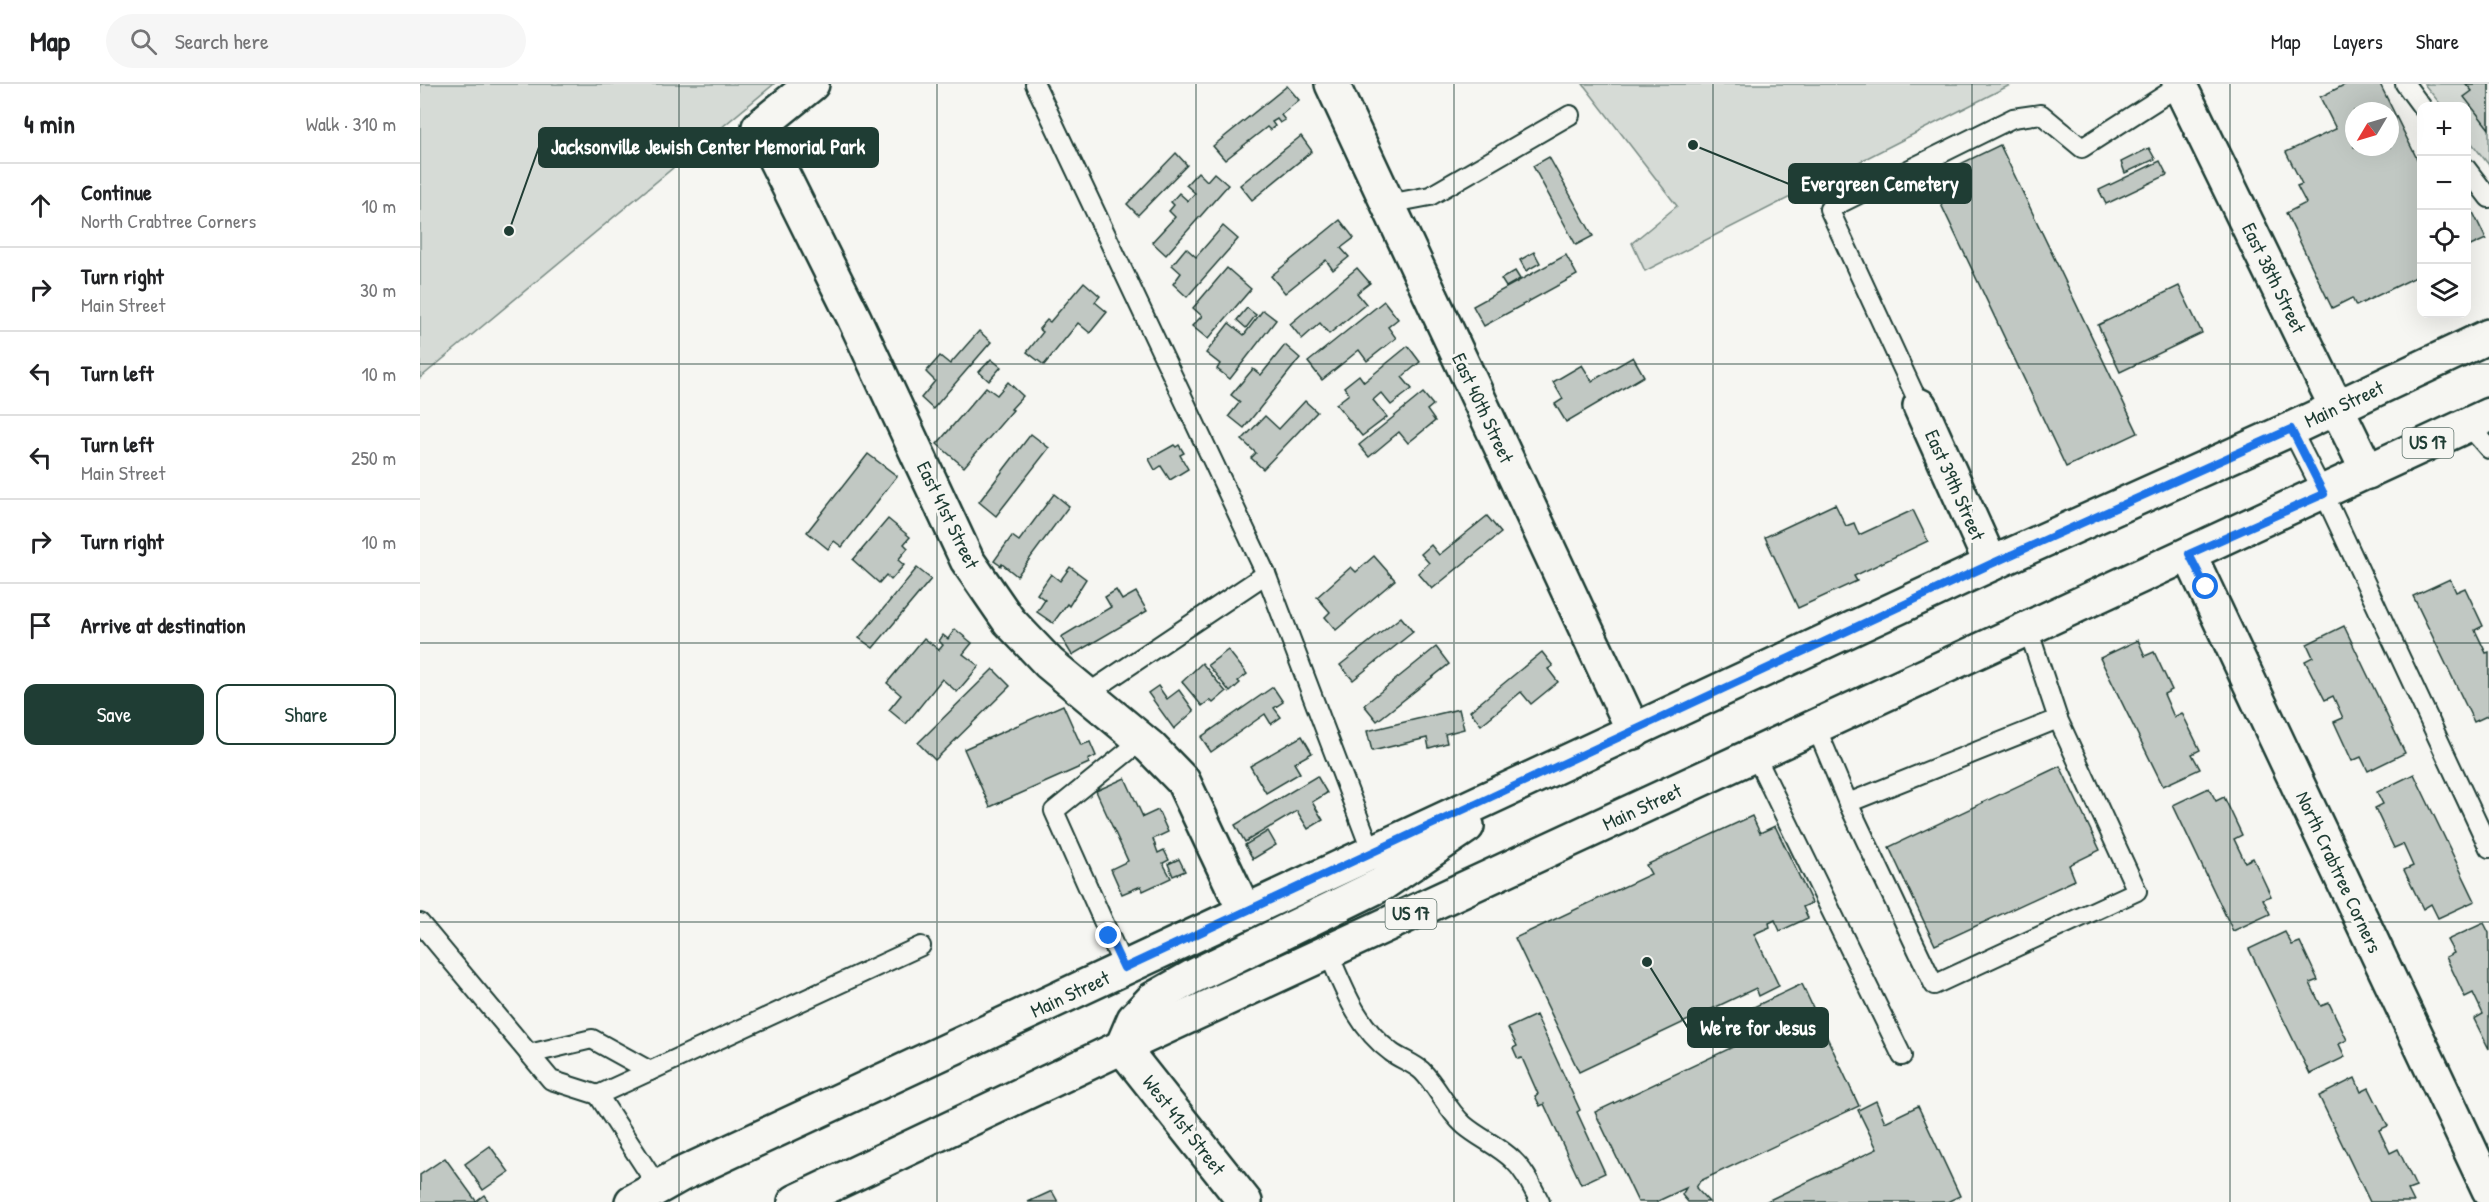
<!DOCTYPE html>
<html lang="en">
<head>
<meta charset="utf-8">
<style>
	:root { --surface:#fff; --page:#f6f6f6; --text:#202124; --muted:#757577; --line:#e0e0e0; --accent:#1f3d34 }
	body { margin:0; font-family:"Patrick Hand",sans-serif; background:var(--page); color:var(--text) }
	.controls { position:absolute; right:18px; top:18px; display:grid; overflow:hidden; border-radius:12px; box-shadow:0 6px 24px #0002 }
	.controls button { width:54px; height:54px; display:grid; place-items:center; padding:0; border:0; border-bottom:2px solid var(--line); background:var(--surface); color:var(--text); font:30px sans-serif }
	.compass { position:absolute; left:1925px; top:18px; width:54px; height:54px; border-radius:50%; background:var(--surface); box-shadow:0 6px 24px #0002; rotate:232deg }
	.stop { position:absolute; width:18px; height:18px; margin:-14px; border:4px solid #1a73e8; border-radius:50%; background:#fff }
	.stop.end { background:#1a73e8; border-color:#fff; box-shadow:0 2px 6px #0008 }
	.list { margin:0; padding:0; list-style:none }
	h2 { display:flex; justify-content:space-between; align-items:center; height:78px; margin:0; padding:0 24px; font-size:26px }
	h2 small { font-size:20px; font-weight:400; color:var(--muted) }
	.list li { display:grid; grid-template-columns:39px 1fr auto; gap:18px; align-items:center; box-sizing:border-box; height:84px; padding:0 24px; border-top:2px solid var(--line) }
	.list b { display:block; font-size:22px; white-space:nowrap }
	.list p { margin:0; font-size:20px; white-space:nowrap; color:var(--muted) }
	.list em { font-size:20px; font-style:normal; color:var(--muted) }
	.actions { display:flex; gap:12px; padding:18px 24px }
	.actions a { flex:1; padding:14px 0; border:2px solid var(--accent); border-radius:12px; text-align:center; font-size:21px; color:var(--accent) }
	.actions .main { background:var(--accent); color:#fff }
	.icon { flex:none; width:33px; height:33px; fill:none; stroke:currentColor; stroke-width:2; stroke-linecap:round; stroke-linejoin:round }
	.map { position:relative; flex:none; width:2069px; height:1118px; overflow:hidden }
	header { display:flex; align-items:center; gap:36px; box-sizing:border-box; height:84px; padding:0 30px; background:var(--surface); border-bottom:2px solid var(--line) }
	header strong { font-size:28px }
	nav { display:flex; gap:33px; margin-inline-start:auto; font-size:21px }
	.search { width:420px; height:54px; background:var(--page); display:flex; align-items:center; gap:15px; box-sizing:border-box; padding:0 21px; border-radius:33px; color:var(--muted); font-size:22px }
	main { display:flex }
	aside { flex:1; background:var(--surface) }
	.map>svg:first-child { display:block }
</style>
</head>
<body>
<header>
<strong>Map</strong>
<div class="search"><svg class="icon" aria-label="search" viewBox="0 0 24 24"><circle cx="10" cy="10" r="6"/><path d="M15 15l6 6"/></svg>Search here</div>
<nav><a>Map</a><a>Layers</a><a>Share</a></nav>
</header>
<main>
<aside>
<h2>4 min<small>Walk · 310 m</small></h2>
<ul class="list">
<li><svg class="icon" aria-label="ahead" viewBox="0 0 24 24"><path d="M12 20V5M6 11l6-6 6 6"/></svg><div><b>Continue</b><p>North Crabtree Corners</p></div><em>10 m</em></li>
<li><svg class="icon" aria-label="right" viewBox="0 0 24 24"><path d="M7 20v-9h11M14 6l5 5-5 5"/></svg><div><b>Turn right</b><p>Main Street</p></div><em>30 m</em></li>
<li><svg class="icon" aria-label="left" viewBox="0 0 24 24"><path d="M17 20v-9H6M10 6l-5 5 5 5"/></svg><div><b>Turn left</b></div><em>10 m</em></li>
<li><svg class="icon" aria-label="left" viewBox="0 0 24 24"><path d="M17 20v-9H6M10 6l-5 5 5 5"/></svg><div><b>Turn left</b><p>Main Street</p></div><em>250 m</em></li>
<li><svg class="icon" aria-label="right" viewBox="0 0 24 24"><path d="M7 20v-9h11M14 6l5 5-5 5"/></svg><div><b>Turn right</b></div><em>10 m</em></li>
<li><svg class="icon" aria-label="arrive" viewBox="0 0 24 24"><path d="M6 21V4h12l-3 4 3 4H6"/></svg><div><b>Arrive at destination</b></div></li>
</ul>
<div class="actions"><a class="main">Save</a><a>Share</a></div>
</aside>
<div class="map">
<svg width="2069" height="1118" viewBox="0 0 2069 1118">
	<rect width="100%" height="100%" fill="#f6f6f2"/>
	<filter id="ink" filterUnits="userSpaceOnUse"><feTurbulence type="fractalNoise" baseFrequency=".0167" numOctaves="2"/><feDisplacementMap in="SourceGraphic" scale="12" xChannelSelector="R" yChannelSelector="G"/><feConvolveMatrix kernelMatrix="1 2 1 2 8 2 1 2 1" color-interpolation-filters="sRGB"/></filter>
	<g filter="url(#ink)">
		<g fill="#d6dbd6" stroke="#7a8c85" stroke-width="1.5">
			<path d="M0,0H354L0,294Z"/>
			<path d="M1163,0H1592L1225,187L1212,159L1257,122Z"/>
			<path d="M2004,0H2069V81L2047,53L2046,22H2022Z"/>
		</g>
		<g fill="#c1c8c3" stroke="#1f3d34" stroke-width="1.5" fill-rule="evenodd">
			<path d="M1926,0H1960L2002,85V190L1936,222L1932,214L1912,224L1866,129L1886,119L1877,102L1882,100L1866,68L1916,45L1900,13ZM1934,27H1970V63H1934Z"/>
			<path d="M2046,0H2069V45L2044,13L2052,7Z"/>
			<path d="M867,2L879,16L861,31L865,36L860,39L857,35L852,38L855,42L850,46L847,43L805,76L793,62Z"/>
			<path d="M881,52L892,67L832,116L820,101Z"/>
			<path d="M1580,61L1718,349L1646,383L1509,95Z"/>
			<path d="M1729,64L1735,75L1705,89L1701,78Z"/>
			<path d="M756,69L767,81L718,131L707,120Z"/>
			<path d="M1129,73L1173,152L1156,161L1113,82Z"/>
			<path d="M1740,77L1747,91L1686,120L1679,106Z"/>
			<path d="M778,88L787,97L794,89L808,101L746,171L732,158L755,133L749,127L754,121L751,118L759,109L768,117L775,109L766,101Z"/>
			<path d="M2046,114L2066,155L2046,164Z"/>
			<path d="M920,136L934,154L921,164L929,173L913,186L906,176L865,209L851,192Z"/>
			<path d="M803,142L818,155L767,213L753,200L761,189L752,181L766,164L776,173Z"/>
			<path d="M1114,168L1120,179L1106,187L1100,176Z"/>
			<path d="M1146,171L1157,191L1064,242L1053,222Z"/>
			<path d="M807,184L831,205L788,255L772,242L782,232L773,224Z"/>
			<path d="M937,184L950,199L937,209L946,220L909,250L900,239L882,255L870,240Z"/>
			<path d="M1095,187L1100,195L1086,203L1081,195Z"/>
			<path d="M664,198L680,212L675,218L687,228L670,249L658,239L624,281L607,268L623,248L619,245L627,236L630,238Z"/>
			<path d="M1759,202L1782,249L1700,288L1678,241Z"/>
			<path d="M964,217L978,235L968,243L976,254L947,277L939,266L902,296L888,278Z"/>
			<path d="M827,224L836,231L826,244L817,236Z"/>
			<path d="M843,226L856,236L810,295L797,285L800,280L786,269L809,239L824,251Z"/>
			<path d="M559,247L571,258L513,325L501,314L515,297L506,288L520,272L530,280Z"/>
			<path d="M865,261L880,274L824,344L809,332L820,318L811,311L833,285L841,291Z"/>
			<path d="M988,262L1000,278L982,293L992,305L971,321L961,309L953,316L967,333L942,352L916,320L929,310L924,303L939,291L944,298Z"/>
			<path d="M1213,273L1224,292L1146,338L1135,320L1143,315L1133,298L1162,281L1172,297Z"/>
			<path d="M571,275L581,283L569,297L559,288Z"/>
			<path d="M588,298L603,312L591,325L593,326L544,383L517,360L566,303L577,311Z"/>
			<path d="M1003,309L1013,321L1007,326L1015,337L988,359L979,348L949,373L939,361Z"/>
			<path d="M885,317L897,328L843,385L831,374L836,369L822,356L845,332L859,345Z"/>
			<path d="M611,350L629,364L576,432L559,418Z"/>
			<path d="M754,361L756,363L759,361L764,369L760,371L768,385L750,396L741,382L735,386L729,375Z"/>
			<path d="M448,370L477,392L422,463L414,457L408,465L387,448Z"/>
			<path d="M634,410L649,422L597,492L582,480L581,482L574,477L592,452L599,457Z"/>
			<path d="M1415,420L1426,442L1434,439L1439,451L1493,426L1508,457L1434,492L1437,497L1378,524L1345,453Z"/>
			<path d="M1067,432L1081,449L1012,505L998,489L1009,479L1001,470L1011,461L1019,471Z"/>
			<path d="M468,435L490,453L484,460L488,464L478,476L484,481L471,496L466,491L459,499L433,476Z"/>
			<path d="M954,472L975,496L916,546L905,533L910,528L897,513L931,483L936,488Z"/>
			<path d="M650,483L666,495L649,522L647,520L633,539L617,528L625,516L617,510L631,490L640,497Z"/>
			<path d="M497,484L511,495L453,564L439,554Z"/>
			<path d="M2030,495L2036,508L2045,504L2063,542L2055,546L2066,569L2069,568V631L2054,638L1993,512Z"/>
			<path d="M696,506L702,516L716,508L727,527L652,571L641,553L691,523L685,513Z"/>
			<path d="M981,533L993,548L933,596L920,581Z"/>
			<path d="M1924,542L1985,669L1948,687L1941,673L1932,677L1914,638L1923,634L1913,612L1905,616L1885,577L1893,573L1887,560Z"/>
			<path d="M535,545L552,559L543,570L559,582L537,608L522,595L486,640L469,626L481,611L467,599L504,554L519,566L523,561L519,557L523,551L528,555Z"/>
			<path d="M1718,556L1725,572L1734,568L1752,606L1744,610L1754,633L1762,629L1780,666L1772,670L1780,685L1743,702L1680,574Z"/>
			<path d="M1016,563L1029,580L957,637L944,621Z"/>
			<path d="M808,566L827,590L818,597L820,599L810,608L788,581Z"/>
			<path d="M1122,568L1133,582L1128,585L1138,598L1111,620L1101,608L1061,641L1050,627Z"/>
			<path d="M782,579L806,608L793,619L790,616L782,622L762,598Z"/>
			<path d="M573,585L590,602L515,676L498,659Z"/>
			<path d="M738,602L747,615L759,606L774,627L754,645L728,609Z"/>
			<path d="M853,603L863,618L854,624L861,633L851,640L845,630L791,668L781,653Z"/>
			<path d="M643,621L661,661L670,658L676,672L668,676L669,679L570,723L544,665Z"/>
			<path d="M1039,625L1044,645L1025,650L1027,659L1009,664L1007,654L952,667L947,647Z"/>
			<path d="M882,652L892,669L874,679L880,689L846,709L830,682Z"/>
			<path d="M1640,682L1680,766L1649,781L1655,796L1515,861L1469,763Z"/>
			<path d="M1994,690L2055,817L2018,834L2011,820L2003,825L1984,786L1993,782L1983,760L1974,764L1955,724L1963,720L1957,708Z"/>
			<path d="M897,692L907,709L892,718L903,736L888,745L877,727L825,758L815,741Z"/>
			<path d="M705,694L723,733L738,726L748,748L733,755L738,769L744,766L749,776L743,779L751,794L723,807L721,802L702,810L691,785L708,777L676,707Z"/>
			<path d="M1789,704L1796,717L1804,713L1822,751L1814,755L1825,778L1833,774L1851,812L1843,815L1850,830L1813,847L1753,721Z"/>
			<path d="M1332,732L1340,749L1355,742L1392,819L1383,823L1388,834L1360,847L1355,836L1349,839L1350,843L1334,850L1359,902L1339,912L1336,904L1159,988L1095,854L1231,790L1226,781Z"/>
			<path d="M848,747L856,761L833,775L825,761Z"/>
			<path d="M759,775L765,787L753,792L748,780Z"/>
			<path d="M2064,839L2069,849V965L2054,935L2063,930L2053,909L2045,913L2026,873L2034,869L2027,856Z"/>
			<path d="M1865,848L1872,861L1880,858L1898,896L1890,899L1901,922L1909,919L1927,956L1919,960L1925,973L1890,990L1829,865Z"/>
			<path d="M1382,900L1439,1022L1280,1097L1276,1104L1289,1118H1268L1262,1111L1266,1104L1236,1118H1218L1175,1028L1332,954L1321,929Z"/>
			<path d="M1116,931L1160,1026L1157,1028L1185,1089L1161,1100L1124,1020L1120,1022L1115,1012L1118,1010L1102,974L1098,975L1093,964L1097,962L1088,944Z"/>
			<path d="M1935,994L1941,1008L1949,1004L1968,1042L1959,1046L1970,1069L1978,1065L1996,1103L1988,1106L1994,1118H1950L1899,1012Z"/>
			<path d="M1456,1017L1465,1038L1498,1022L1540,1112L1527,1118H1345L1457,1065L1438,1026Z"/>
			<path d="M70,1062L89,1088L63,1106L45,1080Z"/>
			<path d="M25,1074L56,1117L64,1111L69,1118H0V1091Z"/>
			<path d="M632,1107L638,1118H608Z"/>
		</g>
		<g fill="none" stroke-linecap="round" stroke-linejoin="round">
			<g stroke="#1f3d34" stroke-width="22">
				<g id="service">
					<path d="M615,0L846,490L952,769"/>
					<path d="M1985,0L2002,23"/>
					<path d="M2046,84L2069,114"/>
					<path d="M968,120L1010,112L1150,31"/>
					<path d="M1500,322L1409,125L1593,34L1621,30L1662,64L1762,0"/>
					<path d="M2048,341L2069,365"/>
					<path d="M1871,345L1904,410L2069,764"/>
					<path d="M1608,545L1638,635L1428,719L1514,901L1717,807L1638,635"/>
					<path d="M667,610L846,490"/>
					<path d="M1396,643L1428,719"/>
					<path d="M1335,671L1482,972"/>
					<path d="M0,839L131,996L178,1011"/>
					<path d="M908,868C924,905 937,943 971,968C980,975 993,979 1002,987C1018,1003 1026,1025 1044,1041C1059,1054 1079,1062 1093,1076C1105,1087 1112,1103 1120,1118"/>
					<path d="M704,884L634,727L722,656"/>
					<path d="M109,970L172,955L230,987"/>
					<path d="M238,1103L178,1011L501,862"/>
				</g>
			</g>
			<g stroke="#1f3d34" stroke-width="38">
				<g id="minor">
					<path d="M392,0L339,43L434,234L547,476L589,537L629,579L730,663L763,697L825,828"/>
					<path d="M912,0L1214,648"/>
					<path d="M1759,0L1948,388"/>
					<path d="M1500,322L1571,480"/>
					<path d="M1769,470L2069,1106"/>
					<path d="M702,963L825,1118"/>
				</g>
			</g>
			<g stroke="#1f3d34" stroke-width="38">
				<g id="primary">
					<path d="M702,963L714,935L733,915L772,893L962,800L1047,742"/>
					<path d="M212,1118L260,1091L1571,480L1871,345L2069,252"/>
					<path d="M375,1118L702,963L2069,331"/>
				</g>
			</g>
			<use href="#service" stroke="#f6f6f2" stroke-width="18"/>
			<use href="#minor" stroke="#f6f6f2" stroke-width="33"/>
			<use href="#primary" stroke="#f6f6f2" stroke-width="33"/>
		</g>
	</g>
	<g fill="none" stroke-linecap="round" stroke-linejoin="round" filter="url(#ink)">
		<path stroke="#1a73e8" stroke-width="8" d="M689,852L704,884L1571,480L1871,345L1904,410L1769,470L1786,503"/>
	</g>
	<path fill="none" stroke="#1f3d34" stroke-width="1.5" stroke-opacity="0.55" d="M259,0V1118M517,0V1118M776,0V1118M1034,0V1118M1293,0V1118M1552,0V1118M1810,0V1118M0,280H2069M0,559H2069M0,838H2069"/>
	<g text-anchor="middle" stroke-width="6" stroke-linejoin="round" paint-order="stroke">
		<g fill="#f6f6f2" stroke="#60746d" stroke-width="1.5">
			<rect x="1982.5" y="344" width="51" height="30" rx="4.5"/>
			<rect x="965.5" y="815" width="51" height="30" rx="4.5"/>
		</g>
		<g font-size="18" font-weight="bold" fill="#1f3d34">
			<text x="2008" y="365">US 17</text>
			<text x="991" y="836">US 17</text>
		</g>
		<g font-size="20" fill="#1f3d34" stroke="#f6f6f2">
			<text transform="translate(1854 194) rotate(64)" y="7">East 38th Street</text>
			<text transform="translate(1924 320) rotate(-25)" y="7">Main Street</text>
			<text transform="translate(1063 324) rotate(65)" y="7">East 40th Street</text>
			<text transform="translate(1535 401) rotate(66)" y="7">East 39th Street</text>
			<text transform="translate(528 431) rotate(64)" y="7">East 41st Street</text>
			<text transform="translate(1222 723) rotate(-25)" y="7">Main Street</text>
			<text transform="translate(1919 788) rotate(65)" y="7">North Crabtree Corners</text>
			<text transform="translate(650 910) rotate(-25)" y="7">Main Street</text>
			<text transform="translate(764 1041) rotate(52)" y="7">West 41st Street</text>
		</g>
	</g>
	<path fill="none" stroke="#1f3d34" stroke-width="2" d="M89 147L119 63M1273 61L1369 100M1227 878L1268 944"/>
	<g fill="#1f3d34" stroke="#f6f6f2" stroke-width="2">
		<circle cx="89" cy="147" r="6"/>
		<circle cx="1273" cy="61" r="6"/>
		<circle cx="1227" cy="878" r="6"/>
	</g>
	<g fill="#1f3d34" stroke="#1f3d34" stroke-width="2">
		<rect x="119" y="44" width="339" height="39" rx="6"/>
		<rect x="1369" y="80" width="182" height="39" rx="6"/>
		<rect x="1268" y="924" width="140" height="39" rx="6"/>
	</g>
	<g font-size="21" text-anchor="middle" font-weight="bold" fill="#fff">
		<text x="288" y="70">Jacksonville Jewish Center Memorial Park</text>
		<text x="1460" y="107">Evergreen Cemetery</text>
		<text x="1338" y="951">We're for Jesus</text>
	</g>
</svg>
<div class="controls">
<button>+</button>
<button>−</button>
<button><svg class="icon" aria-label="locate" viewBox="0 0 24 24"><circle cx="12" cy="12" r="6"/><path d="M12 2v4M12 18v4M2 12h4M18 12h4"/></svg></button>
<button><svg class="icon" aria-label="layers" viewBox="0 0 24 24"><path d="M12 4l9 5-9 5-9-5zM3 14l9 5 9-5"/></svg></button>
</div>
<svg class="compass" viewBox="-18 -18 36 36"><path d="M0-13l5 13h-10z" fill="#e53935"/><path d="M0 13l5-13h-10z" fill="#757577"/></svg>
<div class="stop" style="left:1786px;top:503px"></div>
<div class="stop end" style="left:689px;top:852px"></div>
</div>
</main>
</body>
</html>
